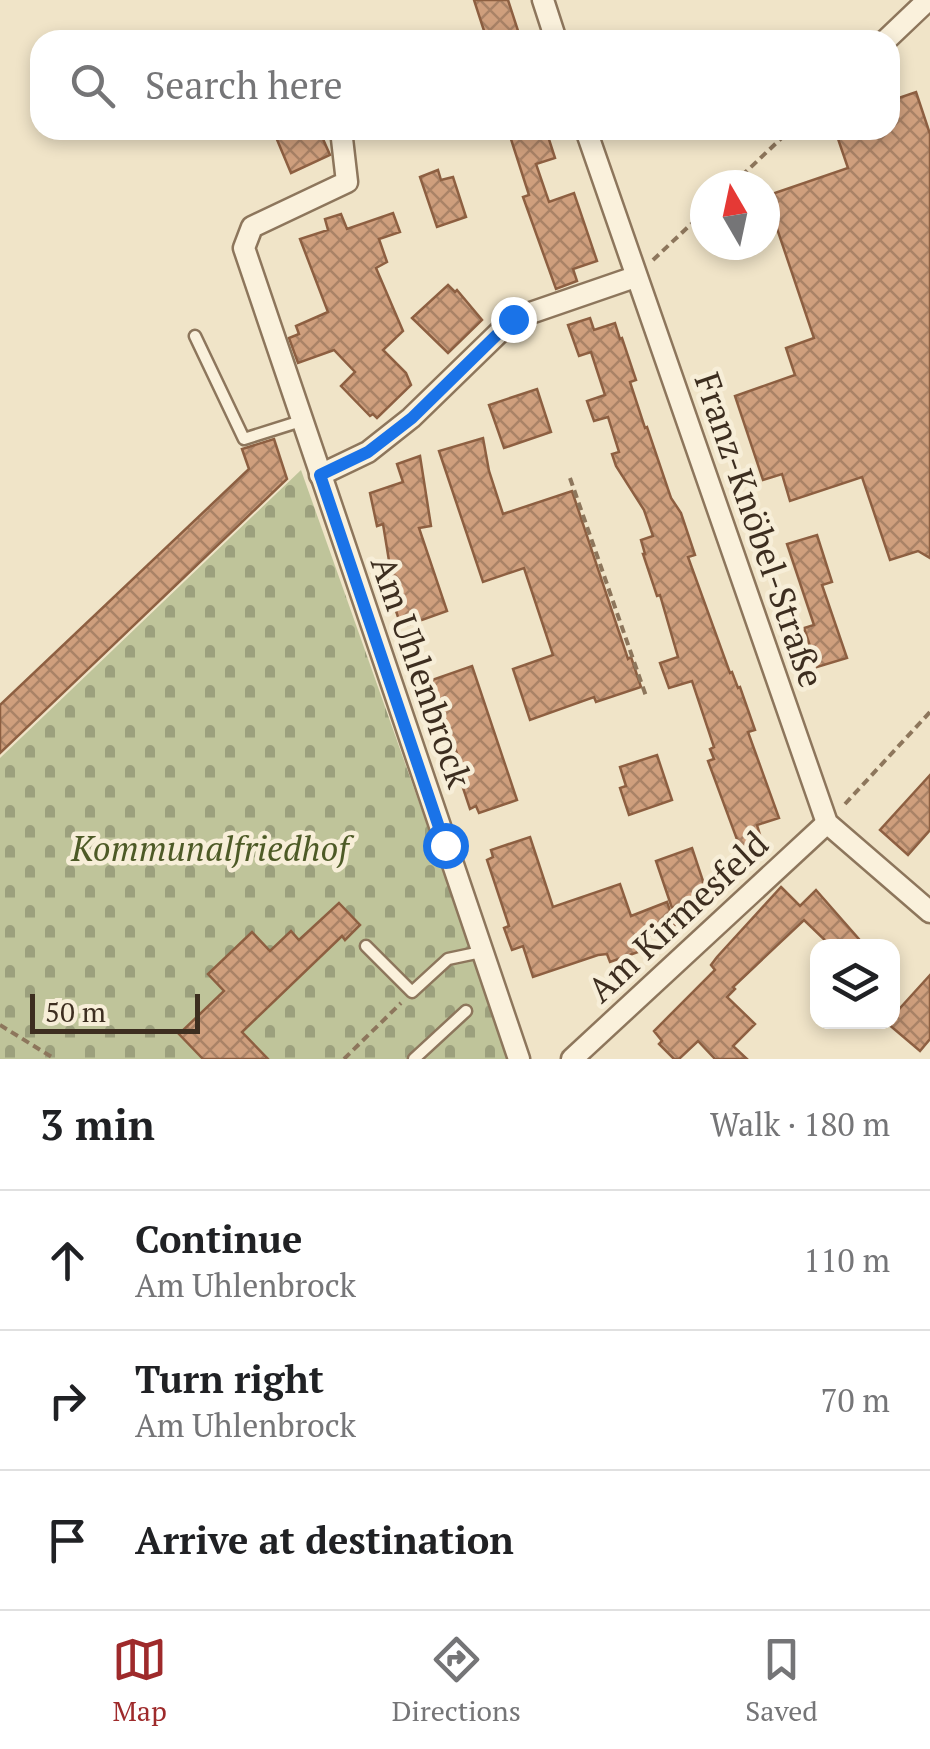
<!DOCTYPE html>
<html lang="en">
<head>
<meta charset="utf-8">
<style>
	:root { --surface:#fff; --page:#f2f2f2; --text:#202124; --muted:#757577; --line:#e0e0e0; --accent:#9e2a2b }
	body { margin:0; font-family:"PT Serif",serif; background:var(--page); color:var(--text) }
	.controls { position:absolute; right:30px; bottom:30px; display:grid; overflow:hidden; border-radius:20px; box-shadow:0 5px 15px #0003 }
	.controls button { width:90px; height:90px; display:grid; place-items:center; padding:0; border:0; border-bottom:2px solid var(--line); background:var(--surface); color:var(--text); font:50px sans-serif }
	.compass { position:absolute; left:690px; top:170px; width:90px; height:90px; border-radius:50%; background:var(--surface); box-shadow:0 5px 15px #0003; rotate:351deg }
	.scale { position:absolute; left:30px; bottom:25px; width:170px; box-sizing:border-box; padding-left:10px; border:5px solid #3d2e20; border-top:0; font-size:28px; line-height:35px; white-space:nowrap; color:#3d2e20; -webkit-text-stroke:8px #f7eed8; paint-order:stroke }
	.stop { position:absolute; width:30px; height:30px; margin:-22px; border:8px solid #1a73e8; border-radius:50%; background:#fff }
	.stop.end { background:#1a73e8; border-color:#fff; box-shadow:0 2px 10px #0008 }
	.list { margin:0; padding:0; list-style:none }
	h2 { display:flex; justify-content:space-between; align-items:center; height:130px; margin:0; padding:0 40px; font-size:42px }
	h2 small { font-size:32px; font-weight:400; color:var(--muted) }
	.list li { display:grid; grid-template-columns:65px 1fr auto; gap:30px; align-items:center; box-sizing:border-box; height:140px; padding:0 40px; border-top:2px solid var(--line) }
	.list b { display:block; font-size:38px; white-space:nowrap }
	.list p { margin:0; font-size:32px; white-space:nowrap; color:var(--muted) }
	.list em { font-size:32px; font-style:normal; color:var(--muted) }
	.icon { flex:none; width:55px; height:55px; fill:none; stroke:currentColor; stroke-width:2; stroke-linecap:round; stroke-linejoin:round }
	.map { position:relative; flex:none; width:930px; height:1059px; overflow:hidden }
	.search { position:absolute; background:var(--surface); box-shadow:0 5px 15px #0003; left:30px; right:30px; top:30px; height:110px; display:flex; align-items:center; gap:25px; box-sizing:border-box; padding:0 35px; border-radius:30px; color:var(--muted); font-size:38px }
	.sheet { height:550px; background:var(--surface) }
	nav { display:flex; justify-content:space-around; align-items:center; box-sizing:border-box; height:140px; border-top:2px solid var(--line); background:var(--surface); font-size:28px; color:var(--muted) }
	nav a { display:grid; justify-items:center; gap:5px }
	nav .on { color:var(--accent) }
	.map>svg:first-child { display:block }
</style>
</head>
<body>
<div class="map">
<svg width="930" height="1059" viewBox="0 0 930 1059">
	<defs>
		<pattern id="cemetery-stones" width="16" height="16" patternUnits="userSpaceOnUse" patternTransform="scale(2.5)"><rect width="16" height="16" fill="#bfc49a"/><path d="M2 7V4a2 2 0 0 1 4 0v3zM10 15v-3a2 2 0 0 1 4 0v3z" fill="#9ca07d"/></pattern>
		<pattern id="building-cross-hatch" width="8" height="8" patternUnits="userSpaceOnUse" patternTransform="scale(2.5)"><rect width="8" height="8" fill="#cf9f7d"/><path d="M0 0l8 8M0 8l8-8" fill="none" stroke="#a98266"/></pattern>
	</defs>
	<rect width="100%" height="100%" fill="#f0e4c8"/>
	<path fill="url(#cemetery-stones)" d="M301,470L510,1059H0V758Z"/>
	<g fill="url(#building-cross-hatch)" stroke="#8d5f41" stroke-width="2.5">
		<path d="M474,0H508L521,40H487Z"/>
		<path d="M916,92L930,134V558L918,551L890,560L862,477L790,501L782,474L763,480L735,396L795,375L786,348L814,338L766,196L848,168L835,130H890V101Z"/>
		<path d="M273,130H319L330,155L291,173Z"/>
		<path d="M508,130H546L555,158L536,164L549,202L574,193L597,261L573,269L577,281L556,289L523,197L529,195Z"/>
		<path d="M438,170L441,180L453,177L466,217L437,227L420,177Z"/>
		<path d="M393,213L400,232L379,239L387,262L376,268L403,331L383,350L406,373L411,385L377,418L373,414L370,416L341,386L355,372L334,350L298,363L289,338L299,334L296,326L328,312L300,239L328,230L325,219L341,214L347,229Z"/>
		<path d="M448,285L455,292L457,290L482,320L448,353L412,318Z"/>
		<path d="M590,318L594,330L615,323L620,339L622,338L636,380L630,382L645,428L647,427L671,498L681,513L695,555L688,557L730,673L732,672L738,688L740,687L755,730L748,732L779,818L757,825L763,845L742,853L708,761L714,759L710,749L714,747L692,681L669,688L660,663L678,657L660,595L657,596L643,554H645L641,540L653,536L644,510L616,466L612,454L619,452L608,417L594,421L587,401L605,395L591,352L579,356L568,325Z"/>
		<path d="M537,389L551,432L504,448L489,405Z"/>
		<path d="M483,438L489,471L503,514L572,491L628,659L631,657L641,687L596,702L594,697L530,720L513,669L553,655L524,568L483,582L439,451Z"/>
		<path d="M274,439L287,479L0,753V705L249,469L242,449Z"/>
		<path d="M420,456L431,526L419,528L447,611L408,625L405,617L399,620L384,575L391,573L383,524L377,526L370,493L403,482L397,464Z"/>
		<path d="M817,535L832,582L822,585L847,658L817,667L804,628L814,625L787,544Z"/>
		<path d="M472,666L517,800L479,813L476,806L470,809L455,764L460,762L448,728L442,730L428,689L434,687L432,680Z"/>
		<path d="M657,755L672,800L629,815L620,788L626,786L620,767Z"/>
		<path d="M930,775V830L908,855L880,830Z"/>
		<path d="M530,837L553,907L620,884L631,916L667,902L675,925L634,942L638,952L610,962L607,954L598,955L533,977L523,946L512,950L504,928L509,926L487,860L493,857L491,850Z"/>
		<path d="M692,848L707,893L672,908L656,861Z"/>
		<path d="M781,887L800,906L816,890L865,946H831L804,920L733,987L735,989L727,997L755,1024L733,1046L747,1059H715L698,1041L679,1059H674L659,1044L662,1041L654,1031L715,970L711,965L717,957Z"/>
		<path d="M339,903L360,925L345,940L342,936L242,1032L268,1059H203L179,1034L224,991L208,974L252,932L270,951L291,931L299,940Z"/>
		<path d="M930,975V1039L920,1051L887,1023L892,1022V1017Z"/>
	</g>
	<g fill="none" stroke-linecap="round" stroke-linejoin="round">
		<g stroke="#8d765c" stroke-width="15">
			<g id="lane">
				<path d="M195,336L244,439L301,421"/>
				<path d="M366,946L412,992L448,959L481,952"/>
				<path d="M414,1059L466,1011"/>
			</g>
		</g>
		<g stroke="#8d765c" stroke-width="25">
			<g id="street">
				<path d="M543,0L556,40"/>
				<path d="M886,40L928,0"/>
				<path d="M341,130L347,182L252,227L244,248L519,1059"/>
				<path d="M586,130L827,823L930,912"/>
				<path d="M320,475L368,452L411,418L513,319L635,277"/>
				<path d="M572,1059L827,823"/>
			</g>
		</g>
		<g stroke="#8d765c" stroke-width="4" stroke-dasharray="8 5" stroke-linecap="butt">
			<path d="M732,185L790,130"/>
			<path d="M653,260L705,211"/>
			<path d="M570,478L647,699"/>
			<path d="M845,804L930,712"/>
			<path d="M0,1025L55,1059"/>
			<path d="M344,1059L401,1003"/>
		</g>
		<use href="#lane" stroke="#faf1dc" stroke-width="10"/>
		<use href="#street" stroke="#faf1dc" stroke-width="20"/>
	</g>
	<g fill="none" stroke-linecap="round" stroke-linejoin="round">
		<path stroke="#1a73e8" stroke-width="12" d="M445,845L320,475L368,452L412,418L513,319"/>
	</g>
	<g text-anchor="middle" stroke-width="9" stroke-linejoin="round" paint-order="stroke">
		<g font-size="35" fill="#3d2e20" stroke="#f7eed8">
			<text transform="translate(759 530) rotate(71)" y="12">Franz-Knöbel-Straße</text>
			<text transform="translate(421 672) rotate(71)" y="12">Am Uhlenbrock</text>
			<text transform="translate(678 917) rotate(-43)" y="12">Am Kirmesfeld</text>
		</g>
		<g font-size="35" font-style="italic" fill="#4d5a26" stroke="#f7eed8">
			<text x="210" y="861">Kommunalfriedhof</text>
		</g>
	</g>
</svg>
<div class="controls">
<button><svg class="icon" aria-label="layers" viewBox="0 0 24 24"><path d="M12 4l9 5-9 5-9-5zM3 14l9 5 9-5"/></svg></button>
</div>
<svg class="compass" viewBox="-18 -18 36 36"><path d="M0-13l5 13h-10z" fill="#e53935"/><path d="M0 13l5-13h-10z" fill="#757577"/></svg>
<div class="scale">50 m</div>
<div class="stop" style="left:445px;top:845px"></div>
<div class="stop end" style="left:513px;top:319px"></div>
<div class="search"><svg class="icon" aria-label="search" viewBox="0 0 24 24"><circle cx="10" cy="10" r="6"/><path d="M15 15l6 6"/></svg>Search here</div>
</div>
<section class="sheet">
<h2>3 min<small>Walk · 180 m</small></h2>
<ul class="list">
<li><svg class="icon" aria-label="ahead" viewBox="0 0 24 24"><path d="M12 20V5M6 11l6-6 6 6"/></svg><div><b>Continue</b><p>Am Uhlenbrock</p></div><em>110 m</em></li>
<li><svg class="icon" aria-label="right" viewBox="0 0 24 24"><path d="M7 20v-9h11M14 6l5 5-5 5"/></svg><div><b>Turn right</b><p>Am Uhlenbrock</p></div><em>70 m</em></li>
<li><svg class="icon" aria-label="arrive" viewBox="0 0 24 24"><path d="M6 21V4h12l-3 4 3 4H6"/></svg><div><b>Arrive at destination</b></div></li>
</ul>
</section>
<nav>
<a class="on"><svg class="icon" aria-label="map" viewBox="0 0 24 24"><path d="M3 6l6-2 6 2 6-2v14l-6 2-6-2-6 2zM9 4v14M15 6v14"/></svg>Map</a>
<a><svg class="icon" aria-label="directions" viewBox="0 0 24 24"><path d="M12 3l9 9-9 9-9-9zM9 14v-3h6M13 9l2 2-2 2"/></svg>Directions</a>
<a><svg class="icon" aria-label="saved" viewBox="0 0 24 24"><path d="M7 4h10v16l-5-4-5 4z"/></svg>Saved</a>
</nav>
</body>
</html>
